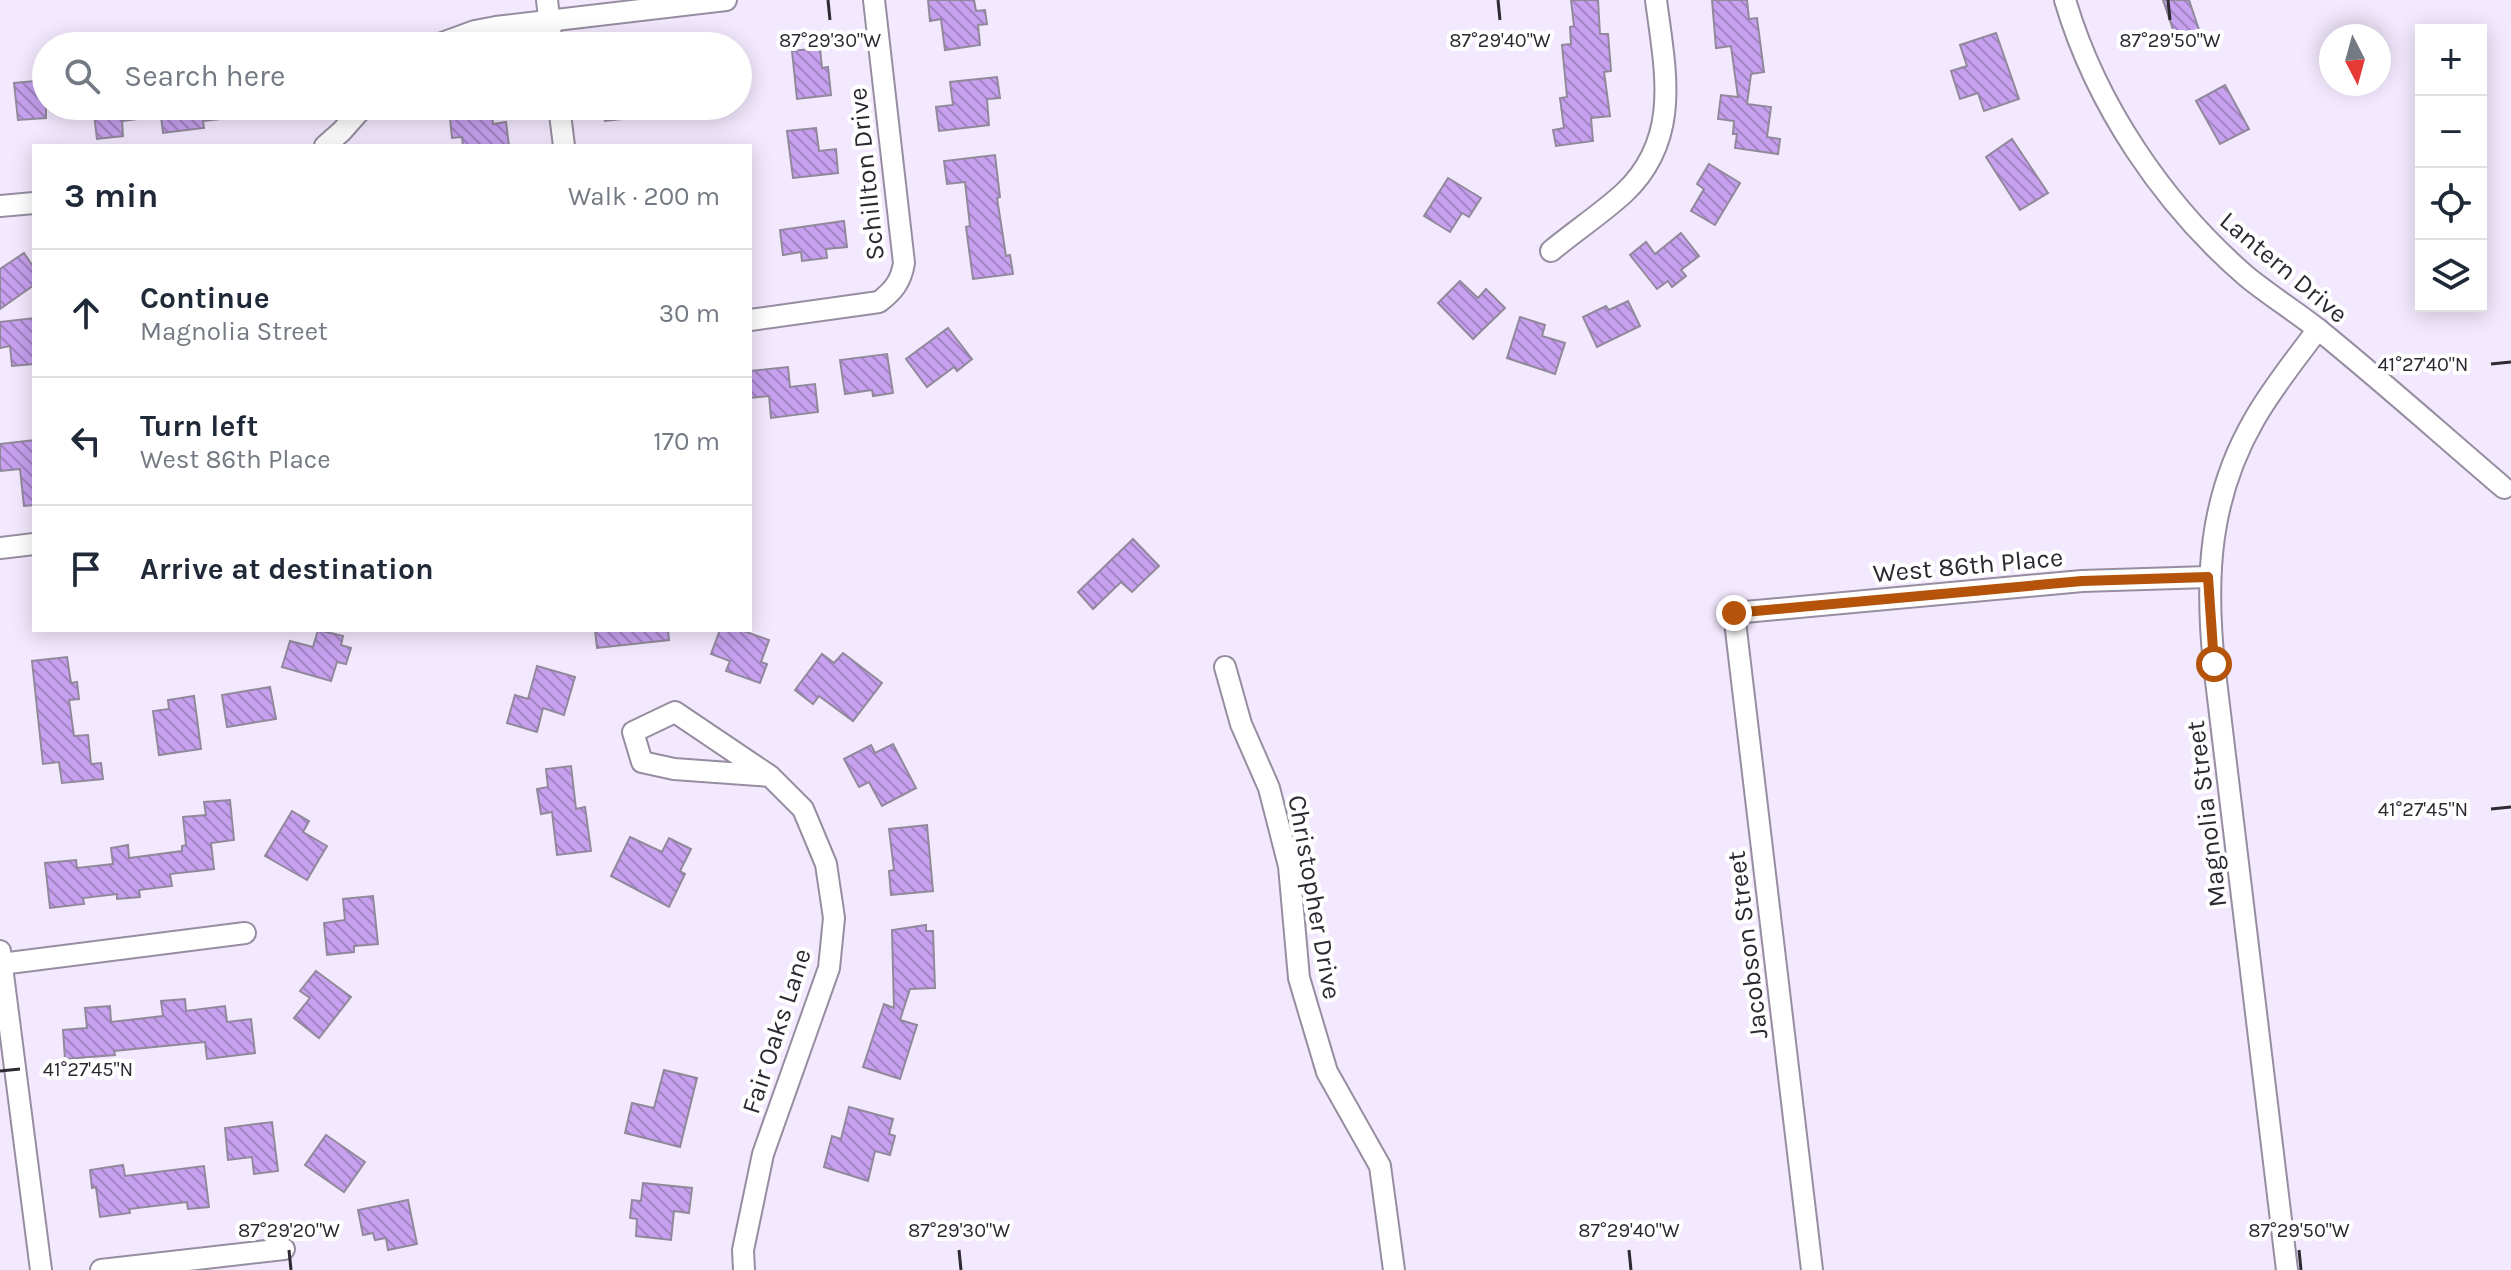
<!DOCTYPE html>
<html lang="en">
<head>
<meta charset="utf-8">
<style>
	:root { --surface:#fff; --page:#f2f2f3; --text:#1f2937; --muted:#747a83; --line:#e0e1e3 }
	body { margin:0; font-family:Karla,sans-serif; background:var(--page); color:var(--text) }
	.controls { position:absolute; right:24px; top:24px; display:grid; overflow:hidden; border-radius:0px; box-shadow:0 4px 20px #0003 }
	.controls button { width:72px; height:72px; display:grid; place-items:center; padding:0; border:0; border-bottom:2px solid var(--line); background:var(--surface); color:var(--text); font:40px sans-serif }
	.compass { position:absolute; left:2319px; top:24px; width:72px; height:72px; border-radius:50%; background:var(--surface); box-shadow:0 4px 20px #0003; rotate:174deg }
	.stop { position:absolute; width:24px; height:24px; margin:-18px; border:6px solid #b45309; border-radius:50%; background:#fff }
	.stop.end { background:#b45309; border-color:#fff; box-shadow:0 2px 8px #0008 }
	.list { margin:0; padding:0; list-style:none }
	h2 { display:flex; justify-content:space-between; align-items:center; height:104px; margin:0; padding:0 32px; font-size:34px }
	h2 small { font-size:26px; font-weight:400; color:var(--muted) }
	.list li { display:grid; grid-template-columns:52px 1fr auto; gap:24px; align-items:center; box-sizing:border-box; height:128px; padding:0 32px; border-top:2px solid var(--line) }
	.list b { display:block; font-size:30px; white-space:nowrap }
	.list p { margin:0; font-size:26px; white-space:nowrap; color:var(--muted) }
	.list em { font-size:26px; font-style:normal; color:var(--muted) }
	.icon { flex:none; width:44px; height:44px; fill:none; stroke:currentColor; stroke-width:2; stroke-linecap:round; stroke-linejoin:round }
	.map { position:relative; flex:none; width:2511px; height:1270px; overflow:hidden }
	.search { position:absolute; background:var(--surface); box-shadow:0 4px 20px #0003; left:32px; top:32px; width:720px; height:88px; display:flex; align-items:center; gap:20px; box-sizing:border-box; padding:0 28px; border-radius:44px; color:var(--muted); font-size:30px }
	.panel { position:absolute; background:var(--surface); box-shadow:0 4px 20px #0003; left:32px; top:144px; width:720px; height:488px; border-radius:0px }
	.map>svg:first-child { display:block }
</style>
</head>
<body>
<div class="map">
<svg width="2511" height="1270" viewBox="0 0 2511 1270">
	<defs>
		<pattern id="building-back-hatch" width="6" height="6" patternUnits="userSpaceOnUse" patternTransform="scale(2)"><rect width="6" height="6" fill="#c7a1ef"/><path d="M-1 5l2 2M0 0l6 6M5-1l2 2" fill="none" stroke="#a283c2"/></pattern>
	</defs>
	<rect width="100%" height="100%" fill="#f3e9fe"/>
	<g fill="url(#building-back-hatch)" stroke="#91899b" stroke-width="2">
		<path d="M928,0H974L976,11L985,10L987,24L978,25L980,45L945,50L941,19L930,21Z"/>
		<path d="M1571,0H1598L1600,34H1608L1611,71L1604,72L1610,116L1591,118L1593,141L1556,146L1553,130L1564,128L1560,98L1567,97L1562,45L1571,44L1570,27L1574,26Z"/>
		<path d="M1712,0H1747L1749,19L1757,18L1764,72L1751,74L1747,104L1771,107L1767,137L1780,139L1778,154L1735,148L1737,134H1733L1734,121L1718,119L1721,95L1738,97L1731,46L1716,48Z"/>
		<path d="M2163,0H2189L2202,39L2179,47Z"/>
		<path d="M1996,33L2019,99L1984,111L1978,93L1960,99L1951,71L1967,66L1960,45Z"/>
		<path d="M820,48L822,68L828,67L831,95L797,99L792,51Z"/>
		<path d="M997,77L1000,98L987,99L989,125L939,131L936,107L953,105L950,82Z"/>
		<path d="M46,80V118L18,120L14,83Z"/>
		<path d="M2225,85L2249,129L2220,144L2196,101Z"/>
		<path d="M93,106H245L246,116L203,121L204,128L163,133L161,116L122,121L123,136L97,139Z"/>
		<path d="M458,106H486L487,113L492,112L493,124L506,122L509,146H463L462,137L452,138L450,118L459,117Z"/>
		<path d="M603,106H647L648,116L605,121Z"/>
		<path d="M816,128L819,151L836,149L838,173L793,178L787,131Z"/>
		<path d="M2012,139L2048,193L2020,210L1986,157Z"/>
		<path d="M995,155L1000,197L997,198L1006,256L1010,255L1013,274L973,279L966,227L970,226L965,182L947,184L944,161Z"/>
		<path d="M1709,164L1740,183L1715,225L1691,211L1704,189L1697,184Z"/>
		<path d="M1448,178L1481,198L1469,217L1462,213L1450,232L1424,216Z"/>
		<path d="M844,221L847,247L826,249L827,258L802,261L801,252L783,255L780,230Z"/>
		<path d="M1681,233L1699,256L1681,270L1686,276L1672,287L1668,281L1657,289L1630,255L1646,242L1655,254Z"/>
		<path d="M24,253L34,268V285L0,309V269Z"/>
		<path d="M1460,281L1478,298L1486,289L1505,308L1473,339L1438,303Z"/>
		<path d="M1628,301L1640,326L1597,347L1583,317L1606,306L1609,310Z"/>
		<path d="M1520,317L1545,325L1542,336L1565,343L1555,374L1507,358Z"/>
		<path d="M34,318V364L12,366L10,346L0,348V322Z"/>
		<path d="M948,328L972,359L957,371L954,367L927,387L906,359Z"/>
		<path d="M887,354L893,393L873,396L872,390L845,394L840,360Z"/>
		<path d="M788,367L790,387L815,384L818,412L771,418L769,396L750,398V371Z"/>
		<path d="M34,440V505L24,506L20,469L0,471V444Z"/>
		<path d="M1133,539L1159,566L1132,592L1121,582L1093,609L1078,592Z"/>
		<path d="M318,630L343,636L341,645L351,648L346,664L337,662L331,681L282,667L290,641L313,647Z"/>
		<path d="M595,630H668L669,640L597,648Z"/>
		<path d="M720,630H741L769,640L761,662L767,664L760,683L726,671L730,661L711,654Z"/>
		<path d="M843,653L882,683L853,721L819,696L813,704L795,690L822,654L834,663Z"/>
		<path d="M67,657L71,683L77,682L79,699L69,700L74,736L88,735L91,764L101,763L103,779L62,783L59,762L43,764L32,661Z"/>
		<path d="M537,666L575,677L564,715L543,708L537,732L507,723L515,695L528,699Z"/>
		<path d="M270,687L276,719L227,727L222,695Z"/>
		<path d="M194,696L201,749L159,755L153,711L169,709L168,700Z"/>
		<path d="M893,744L916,788L882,806L869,782L859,787L844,759L871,745L875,753Z"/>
		<path d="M571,766L576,809L585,807L591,851L557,855L552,812L541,814L537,789L548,787L546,769Z"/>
		<path d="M230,800L234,840L211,843L214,869L170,874L172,886L139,890L140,897L117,899V894L83,898L84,904L50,908L45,863L76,860L77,868L113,864L111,848L128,845L129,858L182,851V846L186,845L183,817L206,815L204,802Z"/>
		<path d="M292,811L309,821L303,832L327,846L307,880L265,856Z"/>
		<path d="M927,825L933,891L891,895L889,871L894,870L889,829Z"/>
		<path d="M630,837L662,852L669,838L691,849L680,871L685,874L669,907L611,876Z"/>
		<path d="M373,896L378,944L354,946V952L327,955L324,923L345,920L343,899Z"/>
		<path d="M926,925V931H933L935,988L910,989L900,1020L917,1025L900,1079L863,1067L884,1004L894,1008L892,930Z"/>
		<path d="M316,971L351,997L319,1038L294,1018L310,998L300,991Z"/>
		<path d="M185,999L186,1011L225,1006L227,1022L251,1019L255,1053L207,1059L205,1042L114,1051L115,1055L65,1059L63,1030L87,1028L85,1008L110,1006L111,1022L163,1016L161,1001Z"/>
		<path d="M664,1070L697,1078L680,1147L625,1133L632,1103L654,1108Z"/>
		<path d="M849,1107L893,1119L889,1134L895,1136L890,1155L875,1151L868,1181L824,1167L832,1136L841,1139Z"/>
		<path d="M272,1122L278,1171L254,1174L252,1157L228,1160L225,1128Z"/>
		<path d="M326,1135L365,1162L344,1192L305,1165Z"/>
		<path d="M123,1165L125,1176L204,1166L209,1207L188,1209L187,1202L129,1209L130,1213L100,1217L96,1187L92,1188L90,1170Z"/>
		<path d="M643,1183L692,1188L689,1213L674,1211L671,1240L636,1236L637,1219L630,1218L632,1200L641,1201Z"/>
		<path d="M408,1200L417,1244L388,1250L386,1238L375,1240L373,1233L363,1235L358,1210Z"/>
	</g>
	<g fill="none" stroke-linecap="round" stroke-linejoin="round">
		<g stroke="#968ea0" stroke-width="24">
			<g id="minor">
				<path d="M547,0L552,46"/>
				<path d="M2065,0C2096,105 2163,204 2246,276C2269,295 2295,311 2319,330C2382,381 2442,435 2504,488"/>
				<path d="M434,46L475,31L496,27L726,0"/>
				<path d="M559,106L564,146"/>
				<path d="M325,146L342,131L364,106"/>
				<path d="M0,206L34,203"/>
				<path d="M1551,251C1575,231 1601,214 1624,193C1682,138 1665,70 1656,0"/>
				<path d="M750,320L879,302C893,291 901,282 904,263L874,0"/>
				<path d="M0,548L34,544"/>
				<path d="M1225,667L1241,724L1269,788L1289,866L1299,978L1327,1072L1380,1166L1394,1270"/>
				<path d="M0,951L41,1270"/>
				<path d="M1,964L245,933"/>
				<path d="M101,1270L284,1249"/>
				<path d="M744,1270L743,1250L763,1154L829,968L834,918L826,864L803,809L770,776L675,712L633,732L642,762L674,769L770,776"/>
				<path d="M1812,1270L1734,613L2082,581L2208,577"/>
				<path d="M2287,1270L2214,664C2205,577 2209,498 2254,420C2272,388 2296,359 2318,329"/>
			</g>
		</g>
		<use href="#minor" stroke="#fff" stroke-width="20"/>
	</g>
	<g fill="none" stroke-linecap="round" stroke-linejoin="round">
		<path stroke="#b45309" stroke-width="10" d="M1734,613L2082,581L2208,577L2214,664"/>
	</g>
	<path fill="none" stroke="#2d2931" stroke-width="3" d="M828,0L830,20M1498,0L1500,20M2168,0L2170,20M2491,364L2511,362M2491,809L2511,807M0,1071L20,1069M289,1250L291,1270M959,1250L961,1270M1629,1250L1631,1270M2299,1250L2301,1270"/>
	<g text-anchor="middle" stroke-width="8" stroke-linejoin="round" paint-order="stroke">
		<g font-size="26" fill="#2d2931" stroke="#fff">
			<text transform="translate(866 174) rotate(-96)" y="9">Schillton Drive</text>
			<text transform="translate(2284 267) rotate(40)" y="9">Lantern Drive</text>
			<text transform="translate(1968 565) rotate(-5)" y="9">West 86th Place</text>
			<text transform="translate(2206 814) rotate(-97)" y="9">Magnolia Street</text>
			<text transform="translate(1315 897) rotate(80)" y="9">Christopher Drive</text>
			<text transform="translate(1747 945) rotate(-97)" y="9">Jacobson Street</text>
			<text transform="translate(776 1031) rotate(-72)" y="9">Fair Oaks Lane</text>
		</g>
	</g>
	<g font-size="20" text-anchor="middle" fill="#2d2931" stroke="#fff" stroke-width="8" stroke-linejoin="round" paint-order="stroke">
		<text x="830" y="47">87°29'30"W</text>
		<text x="1500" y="47">87°29'40"W</text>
		<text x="2170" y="47">87°29'50"W</text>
		<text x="2423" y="371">41°27'40"N</text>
		<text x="2423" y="816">41°27'45"N</text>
		<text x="88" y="1076">41°27'45"N</text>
		<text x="289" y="1237">87°29'20"W</text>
		<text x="959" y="1237">87°29'30"W</text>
		<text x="1629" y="1237">87°29'40"W</text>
		<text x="2299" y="1237">87°29'50"W</text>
	</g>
</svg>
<div class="controls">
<button>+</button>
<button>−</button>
<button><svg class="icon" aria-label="locate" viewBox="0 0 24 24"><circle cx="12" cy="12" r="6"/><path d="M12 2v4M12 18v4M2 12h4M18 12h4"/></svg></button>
<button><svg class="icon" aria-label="layers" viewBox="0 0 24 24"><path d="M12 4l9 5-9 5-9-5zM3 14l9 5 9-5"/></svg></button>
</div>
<svg class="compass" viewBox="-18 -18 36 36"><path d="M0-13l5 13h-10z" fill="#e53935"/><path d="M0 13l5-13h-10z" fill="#747a83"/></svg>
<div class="stop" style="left:2214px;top:664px"></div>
<div class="stop end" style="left:1734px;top:613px"></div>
<div class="search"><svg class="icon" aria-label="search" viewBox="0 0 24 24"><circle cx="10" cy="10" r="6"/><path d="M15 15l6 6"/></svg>Search here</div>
<section class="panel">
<h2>3 min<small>Walk · 200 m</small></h2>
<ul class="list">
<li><svg class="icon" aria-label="ahead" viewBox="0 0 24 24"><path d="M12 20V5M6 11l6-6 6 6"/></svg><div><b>Continue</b><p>Magnolia Street</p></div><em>30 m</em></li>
<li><svg class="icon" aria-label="left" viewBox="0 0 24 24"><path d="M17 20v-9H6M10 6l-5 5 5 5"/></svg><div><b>Turn left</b><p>West 86th Place</p></div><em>170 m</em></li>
<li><svg class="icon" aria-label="arrive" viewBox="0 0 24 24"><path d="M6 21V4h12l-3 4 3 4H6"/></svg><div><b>Arrive at destination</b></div></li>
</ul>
</section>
</div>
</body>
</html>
